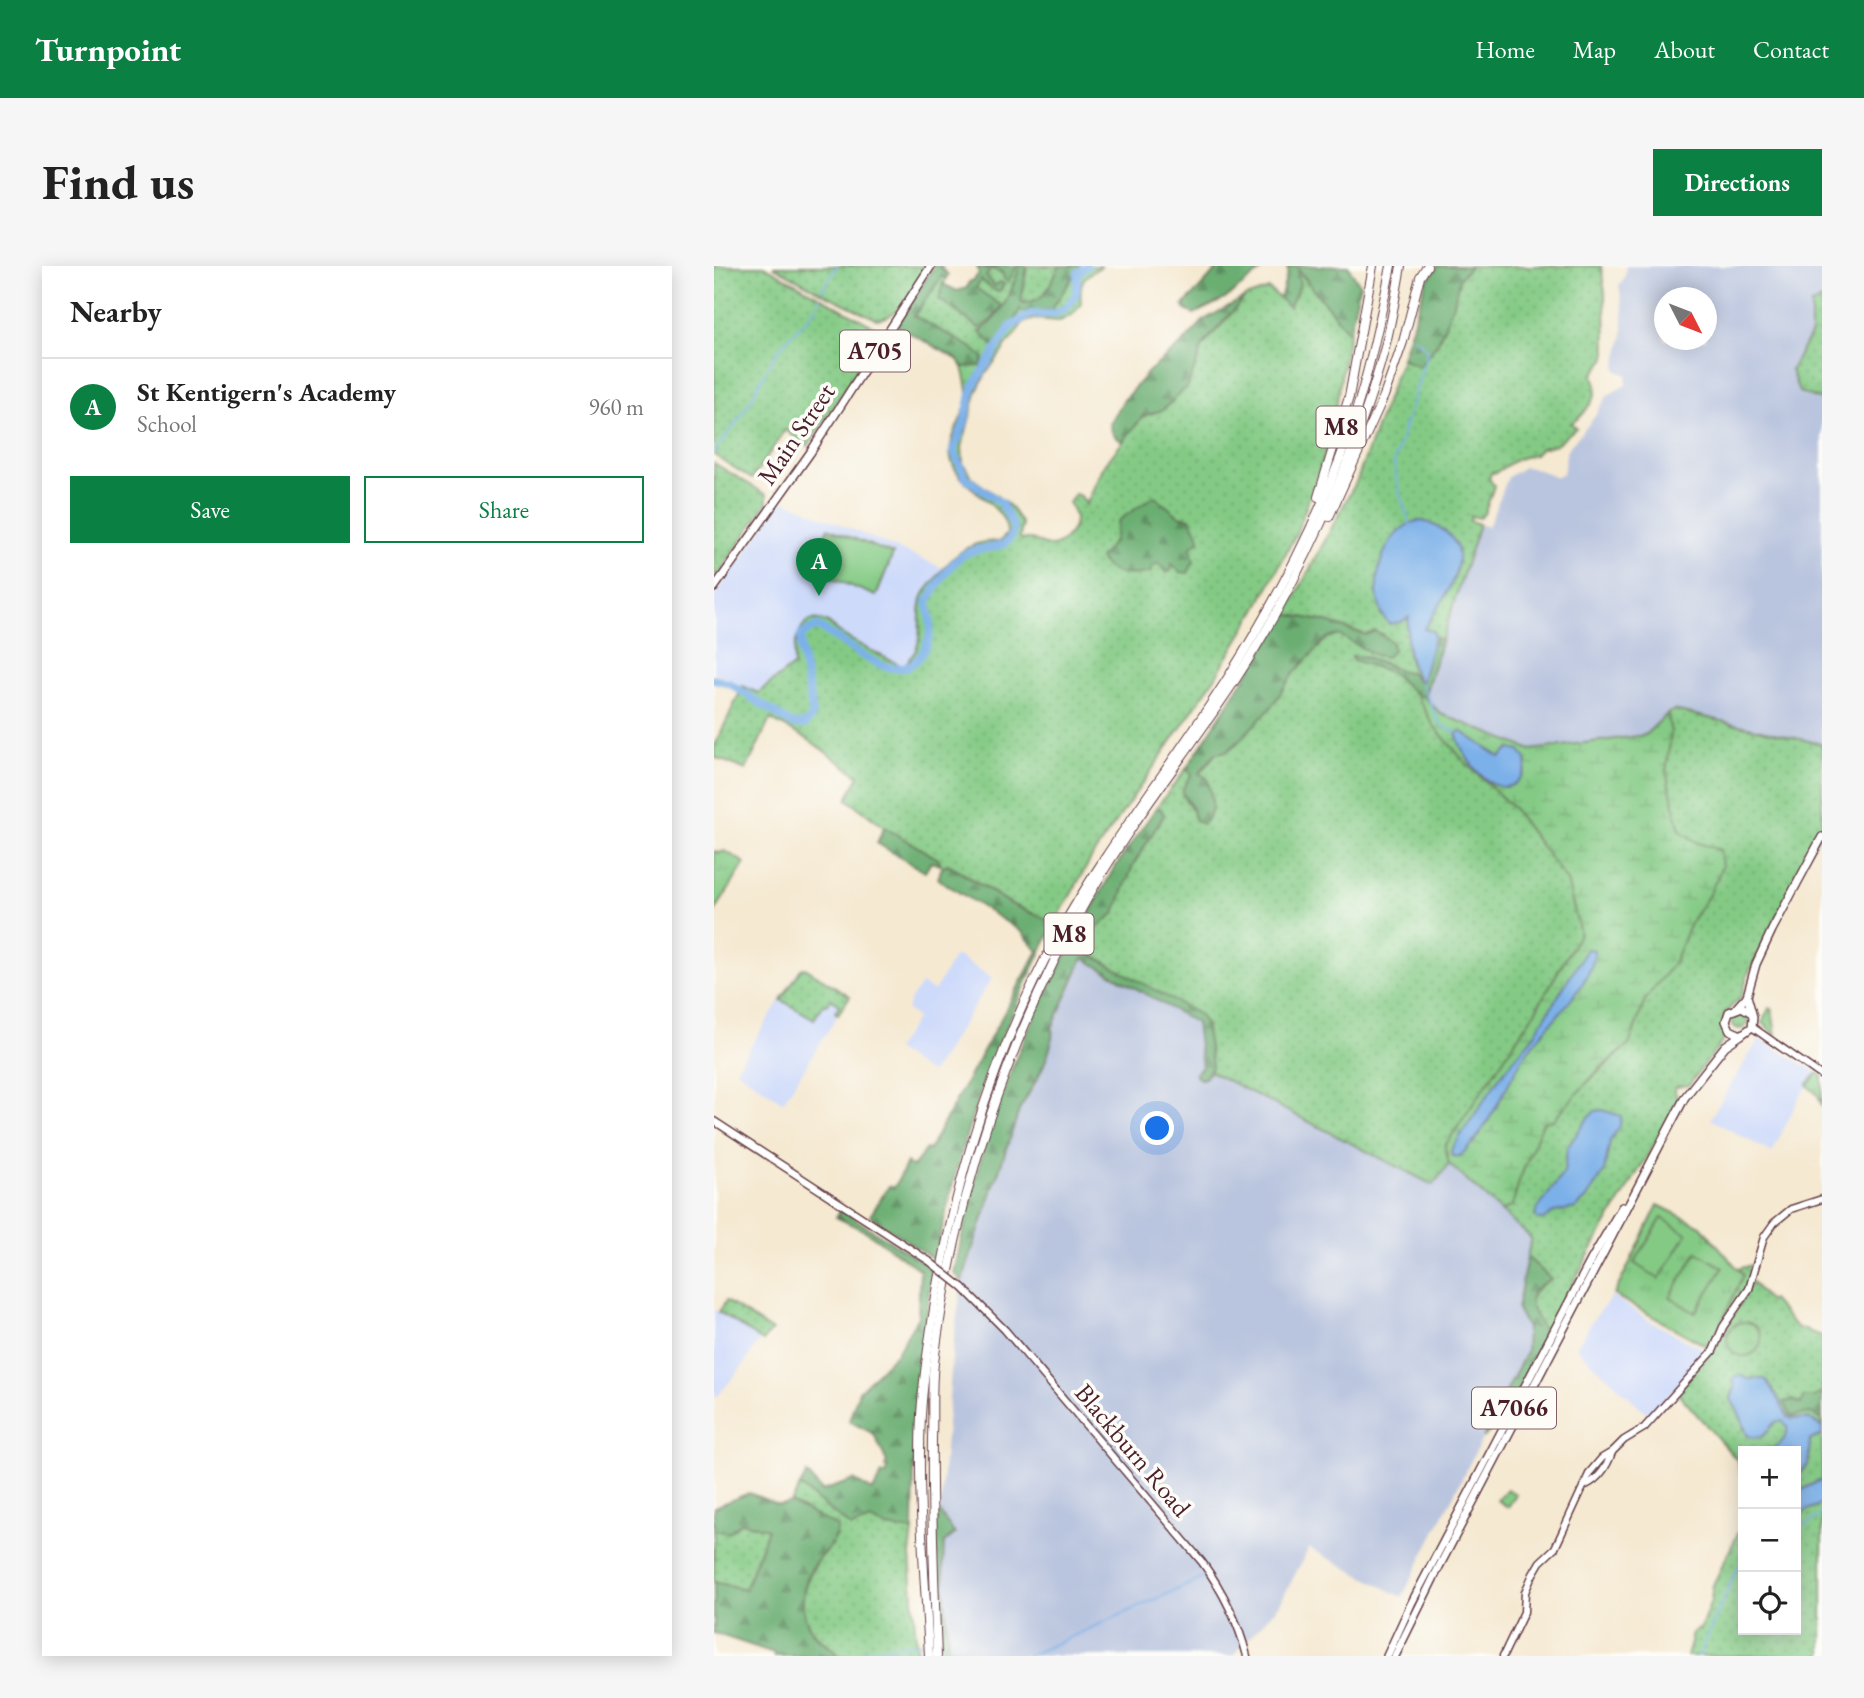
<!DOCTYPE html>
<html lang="en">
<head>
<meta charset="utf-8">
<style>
	:root { --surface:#fff; --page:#f6f6f6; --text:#222; --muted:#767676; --line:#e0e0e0; --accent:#0b8043 }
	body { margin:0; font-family:"EB Garamond",serif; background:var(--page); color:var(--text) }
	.controls { position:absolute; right:21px; bottom:21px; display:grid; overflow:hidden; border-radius:0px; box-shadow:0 4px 18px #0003 }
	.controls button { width:63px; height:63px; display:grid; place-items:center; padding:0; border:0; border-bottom:2px solid var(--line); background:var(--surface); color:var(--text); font:35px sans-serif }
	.compass { position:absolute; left:940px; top:21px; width:63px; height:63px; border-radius:50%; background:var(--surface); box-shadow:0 4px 18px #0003; rotate:132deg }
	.you { position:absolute; left:444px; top:863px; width:24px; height:24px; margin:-18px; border:5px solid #fff; border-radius:50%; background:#1a73e8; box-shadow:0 0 0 10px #1a73e833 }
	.badge { display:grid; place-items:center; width:46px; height:46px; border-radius:50%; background:var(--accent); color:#fff; font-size:23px; font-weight:700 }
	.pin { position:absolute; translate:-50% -58px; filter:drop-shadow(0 2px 4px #0008) }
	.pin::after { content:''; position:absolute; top:37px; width:24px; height:21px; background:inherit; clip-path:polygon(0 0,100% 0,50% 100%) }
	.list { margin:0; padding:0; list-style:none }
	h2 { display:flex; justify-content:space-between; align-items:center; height:91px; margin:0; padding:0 28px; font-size:30px }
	h2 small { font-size:23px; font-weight:400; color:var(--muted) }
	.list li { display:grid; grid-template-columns:46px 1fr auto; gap:21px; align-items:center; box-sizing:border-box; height:98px; padding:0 28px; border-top:2px solid var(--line) }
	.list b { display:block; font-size:26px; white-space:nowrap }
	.list p { margin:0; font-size:23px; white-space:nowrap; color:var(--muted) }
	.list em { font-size:23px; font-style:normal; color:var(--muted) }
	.actions { display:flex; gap:14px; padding:21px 28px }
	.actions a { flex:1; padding:16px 0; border:2px solid var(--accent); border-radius:0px; text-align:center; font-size:24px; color:var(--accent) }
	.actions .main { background:var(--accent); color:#fff }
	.icon { flex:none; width:38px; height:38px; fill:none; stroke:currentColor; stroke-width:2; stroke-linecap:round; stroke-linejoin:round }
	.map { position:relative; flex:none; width:1108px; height:1390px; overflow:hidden; border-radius:0px }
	header { display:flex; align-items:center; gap:42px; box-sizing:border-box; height:98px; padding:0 35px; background:var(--accent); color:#fff }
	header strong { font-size:33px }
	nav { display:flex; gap:38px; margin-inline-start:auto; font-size:24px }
	.intro { display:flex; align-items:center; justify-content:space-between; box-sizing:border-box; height:168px; padding:0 42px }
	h1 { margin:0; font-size:49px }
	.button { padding:18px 32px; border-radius:0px; background:var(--accent); color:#fff; font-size:24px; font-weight:700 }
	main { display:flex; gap:42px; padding:0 42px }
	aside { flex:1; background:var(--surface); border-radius:0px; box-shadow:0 4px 18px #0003 }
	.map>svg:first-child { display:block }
</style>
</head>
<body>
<header>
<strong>Turnpoint</strong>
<nav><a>Home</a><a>Map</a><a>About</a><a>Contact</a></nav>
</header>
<div class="intro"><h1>Find us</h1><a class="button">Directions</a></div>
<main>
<aside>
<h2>Nearby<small></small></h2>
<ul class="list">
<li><span class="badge">A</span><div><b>St Kentigern's Academy</b><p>School</p></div><em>960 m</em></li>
</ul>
<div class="actions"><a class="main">Save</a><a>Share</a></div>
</aside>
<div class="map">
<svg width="1108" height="1390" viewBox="0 0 1108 1390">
	<defs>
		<pattern id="grass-dots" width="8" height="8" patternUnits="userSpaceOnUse" patternTransform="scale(1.75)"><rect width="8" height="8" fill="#84ca85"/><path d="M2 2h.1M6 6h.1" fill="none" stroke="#74ad73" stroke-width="1.8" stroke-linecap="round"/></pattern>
		<pattern id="forest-firs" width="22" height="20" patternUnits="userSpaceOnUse" patternTransform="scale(1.75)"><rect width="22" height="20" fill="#6bae72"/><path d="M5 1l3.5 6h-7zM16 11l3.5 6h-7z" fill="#5a8d5e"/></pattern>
		<pattern id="wetland-marsh" width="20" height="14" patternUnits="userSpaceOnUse" patternTransform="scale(1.75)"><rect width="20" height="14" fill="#84ca85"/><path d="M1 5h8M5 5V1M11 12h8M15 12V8" fill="none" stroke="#74ad73"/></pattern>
		<pattern id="park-tufts" width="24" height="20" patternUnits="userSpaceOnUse" patternTransform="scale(1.75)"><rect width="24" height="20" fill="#84ca85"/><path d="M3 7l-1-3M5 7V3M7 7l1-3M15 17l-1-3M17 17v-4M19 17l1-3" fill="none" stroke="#74ad73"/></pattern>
	</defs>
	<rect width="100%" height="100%" fill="#fdfcf7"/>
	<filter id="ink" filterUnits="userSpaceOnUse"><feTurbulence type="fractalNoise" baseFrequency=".0143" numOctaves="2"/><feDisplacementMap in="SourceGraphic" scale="14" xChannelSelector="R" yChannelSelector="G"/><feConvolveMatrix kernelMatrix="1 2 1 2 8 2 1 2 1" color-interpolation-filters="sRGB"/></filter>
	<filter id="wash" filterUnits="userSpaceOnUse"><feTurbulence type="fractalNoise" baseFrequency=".00686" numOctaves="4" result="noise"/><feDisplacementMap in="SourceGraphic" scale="28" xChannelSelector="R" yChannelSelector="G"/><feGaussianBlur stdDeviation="1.57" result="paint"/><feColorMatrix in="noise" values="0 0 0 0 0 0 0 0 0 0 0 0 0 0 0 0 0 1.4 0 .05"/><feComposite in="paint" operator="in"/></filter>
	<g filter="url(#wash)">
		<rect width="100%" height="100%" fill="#f5e9d2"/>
		<g fill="#cedafa">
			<path d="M69,234L229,302L209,330L205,374L196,394L188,400L132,371L114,357L79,385L80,398L44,427L0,406V331Z"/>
			<path d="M244,690L278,712L217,808L181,784L203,752L193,744L195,736L207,718L220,725L240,691Z"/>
			<path d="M92,701L136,730L69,836L22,804L86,702Z"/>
			<path d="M1045,773L1104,807L1086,830L1058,887L996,853Z"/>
			<path d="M898,1030L936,1055L994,1086L936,1150L862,1082L879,1054Z"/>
			<path d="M0,1044L36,1066L52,1064L28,1101L4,1130H0Z"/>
		</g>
		<g fill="#b9c4de" fill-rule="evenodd">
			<path d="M912,0H1106L1108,2V33L1097,39V67L1077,104L1085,126L1108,134V478L961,444L953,448L931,469L817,484L727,448L710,431L765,258L774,261L794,211L810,201L820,202L842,211L849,207L853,183L876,157L894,129L912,119L913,109L903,105L902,101L909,69V44L905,19L911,11ZM950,32H992V74H950Z"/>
			<path d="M369,691L482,757L488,802L719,919L735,898L817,972L803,1043L813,1062L812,1086L688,1331L595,1282L565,1339L519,1390H253L234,1382L229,1305L230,1277L241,1267L226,1247L239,1080L249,1008L306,842L321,820L338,762Z"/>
		</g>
		<g fill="url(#grass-dots)" stroke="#677458" stroke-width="2">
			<path d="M0,0H50L168,65L94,180L71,164L38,213L0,189Z"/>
			<path d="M59,0H212C200,19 187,53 162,53L106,26Z"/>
			<path d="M270,0L288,7L293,15L303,0H306C296,29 291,46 266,66L300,55L306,42L337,44L366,0H388C368,11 365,14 367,38L359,48L346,55L320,53L309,57L271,109L262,127L248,181L249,197L258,212L287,233L298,243L308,258L306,272L308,274C322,270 324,279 335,280C348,281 361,264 361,253C361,247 358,242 355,237L361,228L367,230L372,239L389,201L429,150L448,144L474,120L489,80L531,31L555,23L576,41L582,2L635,67L617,167L606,203L582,268L543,342L501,412L379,589L341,657L299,639L238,600L233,598L229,601L224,593L170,561L133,533L145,510L92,472L56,453L32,504L0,491V481L29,420L44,427L80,399C79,380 85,344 112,356C120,360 126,368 134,372C151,382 170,391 188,400C216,380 200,354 209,330C211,325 216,320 219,316C235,294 254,272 285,276L293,268C294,239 248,225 238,196C230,174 253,150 254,128C254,119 251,109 249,101L266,100L200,50L228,10L232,12L225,33L261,22L267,14L281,20L272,10L275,5Z"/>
			<path d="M313,0H346C336,16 330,41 307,35Z"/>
			<path d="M756,0H887L891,27L892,92L879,108C879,112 882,116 882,120C884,132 866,153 857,157L862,162L841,179L827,182L821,188L803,193L781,207L778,206L775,212L780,220L770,248L766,252L757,250L756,255L765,258L728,374L720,371L719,365L709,364L741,311L667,348L675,357L687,356L695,350C692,368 691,394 702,410L696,406H685L675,399L650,390L638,391L639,394L677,406L687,415L703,429L719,459L750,495L799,542L853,615L866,667L821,746L731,880L735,898L719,919L495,805L498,801L491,757L359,676L367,663H382L405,634L419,599L435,573L447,543L442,542L472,503L478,508L469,522V530C476,540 480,549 489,558C504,542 497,531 493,512L485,508L502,487L513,485L522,478L558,440L579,408L613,371L625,369L639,375L672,372L667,367L653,369L613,356L572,348L643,214L688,92L696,97L716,88L724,76L740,37L745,13Z"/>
			<path d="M1108,33V134L1085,126L1077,104L1097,67V39Z"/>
			<path d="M0,197L53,229V237L5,307L0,310Z"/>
			<path d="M960,444L1108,478V564L1088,598L1034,708L1027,731L1010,748L1011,768L1008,776L975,819L962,821L960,825L966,835L880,979L831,1068C819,1042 803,1033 837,1013L813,991L817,972L787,945L798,940L806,912L829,856L915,779L931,734L960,696L975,659L996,627L1006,584L984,577L966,565L952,505L957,467L953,448Z"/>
			<path d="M91,702L136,730L124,748L121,746L125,739L117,733L113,739L110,738L100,753L67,734L87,703Z"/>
			<path d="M1055,742L1058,743L1062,770L1049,757Z"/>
			<circle cx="1026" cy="755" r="8"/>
			<path d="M1104,807L1108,810V840L1104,829L1093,819Z"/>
			<path d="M1038,999C1034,1022 1020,1044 1004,1060L1029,1009L1024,1003Z"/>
			<path d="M1038,1016L1055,1036L1058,1034L1082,1061L1108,1070V1126L1087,1138L1078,1134L1071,1136L1097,1147L1108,1154V1162L1102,1156L1074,1151C1065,1135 1054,1101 1029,1116C1022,1120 1018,1124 1017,1133L1028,1153L1030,1164L1049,1170L1060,1156L1068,1155L1074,1160C1071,1186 1050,1185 1029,1185V1216L1023,1194L963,1126L1003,1078Z"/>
			<path d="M12,1035L58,1065L49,1075L5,1046Z"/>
			<path d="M1108,1169V1213L1082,1227V1211L1094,1199L1096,1174Z"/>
			<path d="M86,1220L137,1261L156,1254L173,1261L199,1265L196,1288L203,1390C189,1390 136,1390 126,1390C122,1389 118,1382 114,1379C72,1350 88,1309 119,1278L77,1237Z"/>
			<path d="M1108,1238V1390H973L977,1377V1369L983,1363L986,1364L997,1335L999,1319L1029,1257V1364H1082V1254L1093,1244Z"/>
			<path d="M28,1256L54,1263L31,1323L0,1316V1264Z"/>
		</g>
		<g fill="url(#forest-firs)" stroke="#5a664e" stroke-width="2">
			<path d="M220,0H228L227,2L234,9L232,12L228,10L200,50L257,81L270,92L266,100L249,101L243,93L183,60Z"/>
			<path d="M263,0L276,5L272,10L281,20L286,16L290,18L286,25H282L267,14L262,22L288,40L276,55L265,62L225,33L229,18L243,25L253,22L255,16L260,14L265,7Z"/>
			<path d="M275,0H303L294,16L290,13L288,6Z"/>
			<path d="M306,0H313L307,35L309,37C334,35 334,19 346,0H366L337,44L308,46L306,43L300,55L281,82L266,66C291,46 296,29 306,0Z"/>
			<path d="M506,0H553L511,33L480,48L471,44L469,40Z"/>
			<path d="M573,0H634L646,19L635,67L584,4L586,19L575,41L566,33L574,6Z"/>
			<path d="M724,0H756L745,13L740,37L724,76L705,101L688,92L712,16Z"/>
			<path d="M531,31L489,79L474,120L448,144L429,150L409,175C400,172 398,167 396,158L409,135L434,106L469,77L490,54Z"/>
			<path d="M440,230L465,250L476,252L484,268L485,275L476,281L480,295L474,307L466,306L458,298L456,305L453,307L444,297L438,301V306C421,310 394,312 386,292L400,275L404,255Z"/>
			<path d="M572,348L613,356L652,369L661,365L678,376L679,385L672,391L661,389L625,369L613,372L579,408L558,440L522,478L513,485L502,487L485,507L493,512C497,531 504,542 489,558L481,554L477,540L468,530L469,522L478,508L472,503Z"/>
			<path d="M720,371L728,374L710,431L703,429L677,406L639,394L638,390C662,390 678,406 696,406L706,416Z"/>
			<path d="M442,542L447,543L450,549L419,599L401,647L382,663H367L399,604Z"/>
			<path d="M170,561L224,593L226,599L217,596L211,606L163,577Z"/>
			<path d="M233,598L299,639L341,657C316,707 293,757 273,808C250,868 235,931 221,994L156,950L175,920L180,922L193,897L199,901L212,883L215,884L324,685L308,666L224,613L227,603Z"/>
			<path d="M359,676L365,682L486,749L491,757L498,801L491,812L486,813L482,810V807L488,801L482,757L369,692L338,762C342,784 318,823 306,842L248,1015L240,1007C250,962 259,916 273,872C294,805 324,738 359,676Z"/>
			<path d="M127,944L218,1002L201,1153L199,1265L173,1261L156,1254L137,1261L86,1220L93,1208L108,1225L140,1214L159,1225L168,1208L172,1209L174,1202L171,1201L173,1196L160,1168L135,1155L145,1125L182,1088L204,1051L206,1004L153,966L122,951Z"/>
			<path d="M813,991L837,1013C802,1030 820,1044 831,1068L794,1148L769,1172L812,1086L813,1062L803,1043Z"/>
			<path d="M1108,1126V1154L1097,1147L1077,1150L1070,1136L1078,1134L1087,1138L1090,1131H1101Z"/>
			<path d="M35,1227L65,1239L77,1237L124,1261C118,1283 113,1280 101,1297C86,1318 84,1348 100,1369C107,1377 118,1382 125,1390H60V1387L0,1367V1316L31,1323L54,1263L28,1256L14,1267L0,1264V1241Z"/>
			<path d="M220,1247H226L241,1268L230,1277L229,1305L234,1382L253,1390H228Z"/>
		</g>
		<path fill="url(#wetland-marsh)" stroke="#677458" stroke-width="2" d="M703,429L710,431L727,448L817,484L931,469L953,448L957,467L952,505L966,565L984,577L1006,584L1008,601L996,627L975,659L960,696L931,734L915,779L887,801L839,854L829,856L806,912L798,940L787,945L735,898L731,880L821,746L866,667L853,615L799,542L750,495L719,459Z"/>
		<g fill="url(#park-tufts)" stroke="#677458" stroke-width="2">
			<path d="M0,585L5,587L11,585L31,597L0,647Z"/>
			<path d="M944,939L987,960L1029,1009L996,1082L900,1029Z"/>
			<circle cx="1030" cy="1073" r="17"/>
			<path d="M793,1223L802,1228L794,1241L783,1234Z"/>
		</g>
		<g fill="#84ca85" stroke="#677458" stroke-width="2">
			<path d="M114,262L179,288L162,330L97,304Z"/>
			<path d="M948,952L973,968L945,1013L920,997Z"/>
			<path d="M983,986L1009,1002L981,1047L956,1031Z"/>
		</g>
		<g fill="#7cb0e9" stroke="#63688a" stroke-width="2">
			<path d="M705,254C775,272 735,325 710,363L719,365L720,371L707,417C693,396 691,375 695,351L687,356L675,358C653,333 663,281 690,261C694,258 701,256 705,254Z"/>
			<path d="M747,465L786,491L796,483L806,485C807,487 812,492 812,494C815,506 801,522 789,521C767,519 747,486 742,467Z"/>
			<path d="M873,683L880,684C883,715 830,761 813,786C790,820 777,862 746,890H738L737,884L785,812L820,769Z"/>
			<path d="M888,844L907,850L906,860L896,875L890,906L872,933L862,942L841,946L829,954L824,953L821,950L823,944L850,906L853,882L874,852L881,845Z"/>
			<path d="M1026,1109L1034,1113H1051C1061,1124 1067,1139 1074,1151C1088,1157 1091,1145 1108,1162V1169L1096,1174L1094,1199L1082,1211V1185H1057C1066,1178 1073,1173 1074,1161L1068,1155L1061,1156C1052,1166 1047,1177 1033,1169L1028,1153L1017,1133L1021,1121L1019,1115L1022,1110Z"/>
			<path d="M1108,1213V1238L1093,1244L1082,1254V1227Z"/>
		</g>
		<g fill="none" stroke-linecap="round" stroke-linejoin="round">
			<g stroke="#7cb0e9" stroke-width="2">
				<path d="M108,24L123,0"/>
				<path d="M0,186C14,168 33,144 42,124C49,109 57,95 66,82C79,64 99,53 106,32"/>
				<path d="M696,258L685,225L680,197L714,84L700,72"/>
				<path d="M707,417L726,458L742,467"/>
				<path d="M1082,1265L1108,1248"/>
				<path d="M229,1379L267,1389L285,1390"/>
				<path d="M147,1390L150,1384L206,1377"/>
				<path d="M314,1390L489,1312"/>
				<path d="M985,1390L1023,1302L1029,1298"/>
			</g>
			<path stroke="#7cb0e9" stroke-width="8" d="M0,413L15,417L78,458L91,459L99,448L87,384V369L102,360C130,372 181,427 207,389C219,372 218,354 213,336C222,322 230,306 242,295C265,272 293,293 300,262L287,237L252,212L239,184L250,158L259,121L296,61L317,48H338L348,45L357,36L362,27L364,6L373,0"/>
		</g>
	</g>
	<g filter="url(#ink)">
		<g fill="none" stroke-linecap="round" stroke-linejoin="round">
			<g stroke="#643d44" stroke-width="9">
				<g id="secondary">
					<path d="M1038,761L1108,810"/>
					<path d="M0,855L215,995"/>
					<path d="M248,1021L291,1064L488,1296C509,1325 524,1355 533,1390"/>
					<path d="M872,1219C886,1212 893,1201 898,1186"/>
					<path d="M789,1390L810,1346L811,1326L819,1308L826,1296L841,1282L876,1206L888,1192L898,1186L910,1174L930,1162L999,1085L1009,1061L1035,1023L1050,971L1060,957L1077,943L1108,933"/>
				</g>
			</g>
			<g stroke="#643d44" stroke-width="10">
				<g id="primary">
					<path d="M0,322L96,187L217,0"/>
					<path d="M1033,730L1039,751L1038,761L1027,769L1016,764L1012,755L1015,746L1028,741L1036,746"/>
					<path d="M1023,741L1033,730L1042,698L1058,664L1108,571"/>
					<path d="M673,1390L697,1338L877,994L908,941"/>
					<path d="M681,1390L725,1301L971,831L1011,780L1027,769"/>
				</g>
			</g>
			<g stroke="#643d44" stroke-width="10">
				<g id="highway">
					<path d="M604,231L635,131L659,0"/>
					<path d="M615,251L670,130L689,76L706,11L713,0"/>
					<path d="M215,1390C211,1310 203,1229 207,1149C209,1112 215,1074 221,1037C242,911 280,787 341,674C392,581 458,500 515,410C569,324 618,230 646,132C659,89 668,44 677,0"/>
					<path d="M223,1390C220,1317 217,1245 218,1172C219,1147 217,1121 220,1097C240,933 294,770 376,628C418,554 473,487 520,416C584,319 641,194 671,81C678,55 682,27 687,0"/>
				</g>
			</g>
			<use href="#secondary" stroke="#fff" stroke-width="6"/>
			<use href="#primary" stroke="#fff" stroke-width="7"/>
			<use href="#highway" stroke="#fff" stroke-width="8"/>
			<g stroke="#643d44" stroke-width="9" stroke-linecap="butt">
				<path id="secondary-bridge" d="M215,995L248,1021"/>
			</g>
			<use href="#secondary-bridge" stroke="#fff" stroke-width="6"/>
		</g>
	</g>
	<g text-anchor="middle" stroke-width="7" stroke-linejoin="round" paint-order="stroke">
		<g fill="#fdfcf7" stroke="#806168" stroke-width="2">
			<rect x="126" y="64.5" width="70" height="41" rx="5"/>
			<rect x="602.5" y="140.5" width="49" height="41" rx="5"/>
			<rect x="330.5" y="647.5" width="49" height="41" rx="5"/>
			<rect x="758" y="1121.5" width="84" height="41" rx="5"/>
		</g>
		<g font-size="24" font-weight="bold" fill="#4a1f2b">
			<text x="161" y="93">A705</text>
			<text x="627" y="169">M8</text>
			<text x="355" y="676">M8</text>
			<text x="800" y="1150">A7066</text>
		</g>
		<g font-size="26" fill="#4a1f2b" stroke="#fdfcf7">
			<text transform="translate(82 168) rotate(-56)" y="9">Main Street</text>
			<text transform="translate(419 1184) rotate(50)" y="9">Blackburn Road</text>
		</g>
	</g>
</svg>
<div class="controls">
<button>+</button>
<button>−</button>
<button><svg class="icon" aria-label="locate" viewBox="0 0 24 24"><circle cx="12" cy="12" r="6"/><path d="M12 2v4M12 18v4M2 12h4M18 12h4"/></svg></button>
</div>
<svg class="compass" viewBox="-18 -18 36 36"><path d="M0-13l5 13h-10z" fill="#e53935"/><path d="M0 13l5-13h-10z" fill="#767676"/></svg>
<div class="you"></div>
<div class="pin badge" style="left:105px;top:330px">A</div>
</div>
</main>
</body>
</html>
